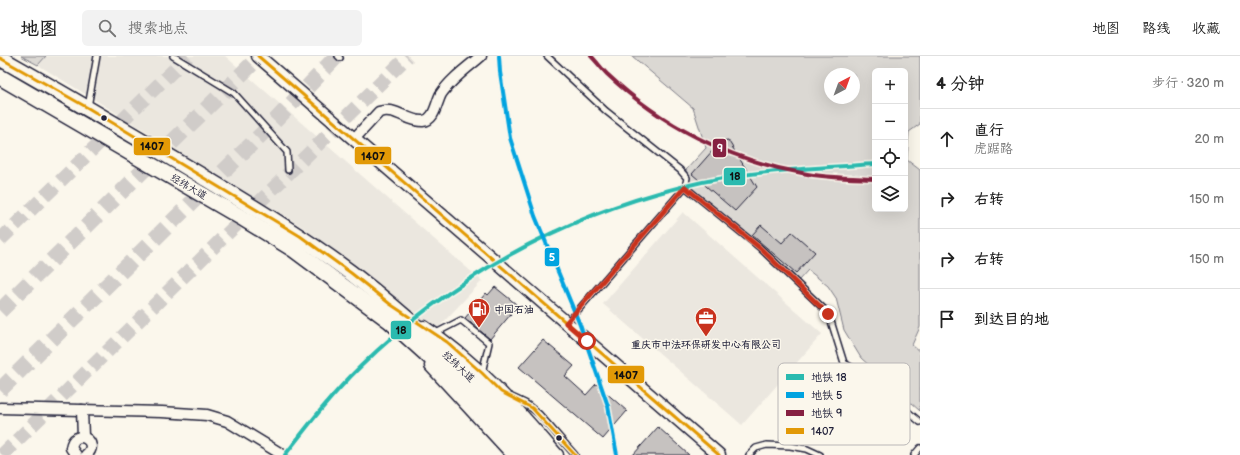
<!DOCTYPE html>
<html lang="zh">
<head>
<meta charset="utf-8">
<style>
	:root { --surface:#fff; --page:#f2f2f2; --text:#222; --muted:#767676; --line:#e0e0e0 }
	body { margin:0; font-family:"Balsamiq Sans","LXGW WenKai TC",sans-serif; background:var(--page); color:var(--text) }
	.controls { position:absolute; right:12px; top:12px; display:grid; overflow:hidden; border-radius:6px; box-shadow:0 4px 16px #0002 }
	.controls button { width:36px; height:36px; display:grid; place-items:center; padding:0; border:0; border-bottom:1px solid var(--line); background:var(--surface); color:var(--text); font:20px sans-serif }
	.compass { position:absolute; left:824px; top:12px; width:36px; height:36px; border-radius:50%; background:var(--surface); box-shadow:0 4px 16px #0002; rotate:41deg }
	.stop { position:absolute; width:12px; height:12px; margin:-9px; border:3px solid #c8321e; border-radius:50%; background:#fff }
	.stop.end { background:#c8321e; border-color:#fff; box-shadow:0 1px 4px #0008 }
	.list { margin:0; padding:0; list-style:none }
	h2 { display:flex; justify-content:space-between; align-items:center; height:52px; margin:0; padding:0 16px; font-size:17px }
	h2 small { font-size:13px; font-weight:400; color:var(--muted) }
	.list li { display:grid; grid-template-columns:26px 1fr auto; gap:12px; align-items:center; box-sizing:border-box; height:60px; padding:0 16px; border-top:1px solid var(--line) }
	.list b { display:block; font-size:15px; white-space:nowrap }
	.list p { margin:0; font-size:13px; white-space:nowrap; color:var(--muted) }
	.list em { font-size:13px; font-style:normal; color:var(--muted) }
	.icon { flex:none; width:22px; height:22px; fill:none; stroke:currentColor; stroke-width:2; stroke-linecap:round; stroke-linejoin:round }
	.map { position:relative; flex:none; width:920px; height:399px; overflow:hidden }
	header { display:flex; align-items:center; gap:24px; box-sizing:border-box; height:56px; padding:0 20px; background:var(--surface); border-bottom:1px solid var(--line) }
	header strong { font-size:19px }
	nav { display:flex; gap:22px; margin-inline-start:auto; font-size:14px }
	.search { width:280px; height:36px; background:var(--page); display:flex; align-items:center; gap:10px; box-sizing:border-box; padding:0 14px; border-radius:6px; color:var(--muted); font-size:15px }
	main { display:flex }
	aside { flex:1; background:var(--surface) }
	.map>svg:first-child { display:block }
</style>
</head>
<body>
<header>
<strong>地图</strong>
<div class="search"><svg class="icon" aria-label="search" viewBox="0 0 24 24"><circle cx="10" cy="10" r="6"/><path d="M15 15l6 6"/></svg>搜索地点</div>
<nav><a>地图</a><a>路线</a><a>收藏</a></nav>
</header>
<main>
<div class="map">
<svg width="920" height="399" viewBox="0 0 920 399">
	<rect width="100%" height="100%" fill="#fbf7ec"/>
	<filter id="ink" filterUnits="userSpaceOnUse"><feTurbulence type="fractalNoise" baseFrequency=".025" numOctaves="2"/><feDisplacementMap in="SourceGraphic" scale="8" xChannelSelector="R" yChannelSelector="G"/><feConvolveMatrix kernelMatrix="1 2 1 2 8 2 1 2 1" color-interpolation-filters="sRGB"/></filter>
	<g filter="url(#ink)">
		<g fill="#ebe7df">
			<path d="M46,0H225L482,225L436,274L304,172L38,9Z"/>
			<path d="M683,156L822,278L742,369L603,248Z"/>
		</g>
		<g fill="#dbd8d3" stroke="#7e7d87" fill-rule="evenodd">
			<path d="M21,0H46L38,9Z"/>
			<path d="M632,0H920V68L909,76L907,104L920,114V271L912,289L920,296V355L861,302L844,274L836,242L828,230L808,214L799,224L762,189L693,133L686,114L706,92L693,52ZM875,15H905V153H875ZM830,18H854V42H830Z"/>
		</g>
		<g fill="#c6c2c0" stroke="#22223b">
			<path d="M728,84L757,131L735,155L692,118L721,85Z"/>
			<path d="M761,169L782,187L792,176L815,196L796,217L752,179Z"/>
			<path d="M495,231L516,248L509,257L511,258L490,283L465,262L486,237L488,239Z"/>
			<path d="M543,284L574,310L565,320L586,339L596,328L627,355L603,383L519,311Z"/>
			<path d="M658,371L689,399H633Z"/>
		</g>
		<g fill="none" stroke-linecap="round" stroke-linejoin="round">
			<g stroke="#d0ccc9" stroke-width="14" stroke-dasharray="14 7" stroke-linecap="butt">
				<path d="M0,184L188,0"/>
				<path d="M2,399L408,0"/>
			</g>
			<g stroke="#d0ccc9" stroke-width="16" stroke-dasharray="16 8" stroke-linecap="butt">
				<path d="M0,255L260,0"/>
				<path d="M0,334L273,67L337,0"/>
			</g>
			<g stroke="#22223b" stroke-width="8">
				<g id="service">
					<path d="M173,0L234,37L287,96L288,114"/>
					<path d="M338,0L340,2"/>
					<path d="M547,0L606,55L680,114L687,122L685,131L567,267"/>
					<path d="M88,51L97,0"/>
					<path d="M685,131L760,192L824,253L830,262L844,307L865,319L920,366"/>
					<path d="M434,278L461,264L489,287L482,317"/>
					<path d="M510,340L525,347L539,358L575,399"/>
					<path d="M749,399L756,392L767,389L790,390L807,393L820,399"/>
					<path d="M914,399L920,392"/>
				</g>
			</g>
			<g stroke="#22223b" stroke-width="13">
				<g id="minor">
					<path d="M354,83L379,56C396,50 407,66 423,65C435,64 436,47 441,38C451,23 467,12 481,0"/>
					<path d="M0,352L162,356L207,359L227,365L283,399"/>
					<path d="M82,354L83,381"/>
					<path d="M76,399L71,392C74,370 102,386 86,399"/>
				</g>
			</g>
			<g stroke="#22223b" stroke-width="15">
				<g id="tertiary">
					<path d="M258,0L719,399"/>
					<path d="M424,271C477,306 516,352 557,399"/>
					<path d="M431,310L513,399"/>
				</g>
			</g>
			<g stroke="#22223b" stroke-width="18">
				<g id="primary">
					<path d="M0,2C67,40 133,79 200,119C251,150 303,181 351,217C421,271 485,332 543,399"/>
					<path d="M0,21L244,163L293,193L390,265L453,322L528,399"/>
				</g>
			</g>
			<use href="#service" stroke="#fbf7ec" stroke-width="5"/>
			<use href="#minor" stroke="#fbf7ec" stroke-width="10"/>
			<use href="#tertiary" stroke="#fbf7ec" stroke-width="12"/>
			<use href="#primary" stroke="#fbf7ec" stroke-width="15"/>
			<g stroke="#fbf7ec" stroke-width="6">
				<g id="bus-1">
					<path d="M258,0L719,399"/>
					<path d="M0,2L88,52L300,180L351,217L390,248L447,286L482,317L501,336L532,352L575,399"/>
				</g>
			</g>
			<use href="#bus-1" stroke="#e29906" stroke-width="3"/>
			<g stroke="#fbf7ec" stroke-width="7">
				<path id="metro-1" d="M285,399C309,368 333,337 361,310C449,224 560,161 681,131C744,115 810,112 875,108"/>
			</g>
			<g stroke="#fbf7ec" stroke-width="7">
				<path id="metro-2" d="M499,0L500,16L510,82L535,160L580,269L608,350L617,399"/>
			</g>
			<g stroke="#fbf7ec" stroke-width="7">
				<path id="metro-3" d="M591,0C597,6 601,12 607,18C661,69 729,104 802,117C826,122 851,122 875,123"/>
			</g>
			<use href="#metro-1" stroke="#2abaaf" stroke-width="4"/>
			<use href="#metro-2" stroke="#00a3e0" stroke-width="4"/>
			<use href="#metro-3" stroke="#862041" stroke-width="4"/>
		</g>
	</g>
	<g fill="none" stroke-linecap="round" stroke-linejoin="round" filter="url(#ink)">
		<path stroke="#c8321e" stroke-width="5" d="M587,285L566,267L685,131L760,192L828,258"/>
	</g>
	<defs>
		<g id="fuel-pin" transform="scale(1.15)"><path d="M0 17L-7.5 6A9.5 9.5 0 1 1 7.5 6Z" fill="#c8321e" stroke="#fbf7ec"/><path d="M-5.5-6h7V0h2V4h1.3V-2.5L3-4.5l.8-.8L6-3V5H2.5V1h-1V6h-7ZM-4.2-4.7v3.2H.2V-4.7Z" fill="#fff"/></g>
		<g id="office-pin" transform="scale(1.15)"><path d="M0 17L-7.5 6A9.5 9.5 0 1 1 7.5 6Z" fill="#c8321e" stroke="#fbf7ec"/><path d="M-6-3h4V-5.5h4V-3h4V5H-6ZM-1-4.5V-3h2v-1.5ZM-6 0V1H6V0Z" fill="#fff"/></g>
	</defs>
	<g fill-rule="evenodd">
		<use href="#fuel-pin" x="479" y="253"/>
		<use href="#office-pin" x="706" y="262"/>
	</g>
	<g fill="#22223b" stroke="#fbf7ec" stroke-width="1.5">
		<circle cx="104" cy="62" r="3.5"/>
		<circle cx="559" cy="382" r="3.5"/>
	</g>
	<g text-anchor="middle" stroke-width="3" stroke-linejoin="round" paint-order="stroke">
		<g font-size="10" fill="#22223b" stroke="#fbf7ec">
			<text transform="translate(189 130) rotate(30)" y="4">经纬大道</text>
			<text transform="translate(459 310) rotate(43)" y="4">经纬大道</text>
		</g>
		<g font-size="10" font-weight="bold" fill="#22223b" stroke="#fbf7ec" text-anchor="start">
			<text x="494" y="257">中国石油</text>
			<text x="706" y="292" text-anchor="middle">重庆市中法环保研发中心有限公司</text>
		</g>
	</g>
	<rect x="778" y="307" width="132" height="82" rx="6" fill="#fbf7ec" stroke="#bab7b7" stroke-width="1"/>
	<rect x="786" y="318" width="18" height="6" fill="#2abaaf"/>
	<rect x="786" y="336" width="18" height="6" fill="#00a3e0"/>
	<rect x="786" y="354" width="18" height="6" fill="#862041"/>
	<rect x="786" y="372" width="18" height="6" fill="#e29906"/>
	<g font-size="11" fill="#22223b">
		<text x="811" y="325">地铁 18</text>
		<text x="811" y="343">地铁 5</text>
		<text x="811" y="361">地铁 9</text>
		<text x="811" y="379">1407</text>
	</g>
	<g stroke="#fbf7ec" stroke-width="1.5">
		<rect x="133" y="81" width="38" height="19" rx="4" fill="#e29906"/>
		<rect x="712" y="82" width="15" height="20" rx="4" fill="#862041"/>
		<rect x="354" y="90" width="38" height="19" rx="4" fill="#e29906"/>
		<rect x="723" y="111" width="23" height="19" rx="4" fill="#2abaaf"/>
		<rect x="544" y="191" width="16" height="20" rx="4" fill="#00a3e0"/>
		<rect x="390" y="264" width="22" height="20" rx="4" fill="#2abaaf"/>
		<rect x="607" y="309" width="38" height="19" rx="4" fill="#e29906"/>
	</g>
	<g font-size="11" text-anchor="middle" font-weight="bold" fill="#fff">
		<text x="720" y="96">9</text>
		<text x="552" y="205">5</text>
	</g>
	<g font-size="11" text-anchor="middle" font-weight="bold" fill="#111">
		<text x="152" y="94">1407</text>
		<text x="373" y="104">1407</text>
		<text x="735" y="124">18</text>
		<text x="401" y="278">18</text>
		<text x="626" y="323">1407</text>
	</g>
</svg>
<div class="controls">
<button>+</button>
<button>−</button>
<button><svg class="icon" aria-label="locate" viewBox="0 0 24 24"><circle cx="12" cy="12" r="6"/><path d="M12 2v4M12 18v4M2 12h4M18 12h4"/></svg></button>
<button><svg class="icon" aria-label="layers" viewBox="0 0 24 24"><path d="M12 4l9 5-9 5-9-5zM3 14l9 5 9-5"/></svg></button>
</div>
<svg class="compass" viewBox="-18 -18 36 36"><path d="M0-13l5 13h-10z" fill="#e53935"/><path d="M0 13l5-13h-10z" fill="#767676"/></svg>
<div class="stop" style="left:587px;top:285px"></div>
<div class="stop end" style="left:828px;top:258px"></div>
</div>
<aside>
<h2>4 分钟<small>步行 · 320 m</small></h2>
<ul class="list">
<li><svg class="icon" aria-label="ahead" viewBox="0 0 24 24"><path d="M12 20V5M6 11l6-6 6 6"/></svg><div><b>直行</b><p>虎踞路</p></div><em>20 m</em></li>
<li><svg class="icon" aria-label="right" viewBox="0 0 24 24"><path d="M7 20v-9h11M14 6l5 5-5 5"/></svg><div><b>右转</b></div><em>150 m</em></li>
<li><svg class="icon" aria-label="right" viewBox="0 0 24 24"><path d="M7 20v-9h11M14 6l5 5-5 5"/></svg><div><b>右转</b></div><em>150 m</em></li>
<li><svg class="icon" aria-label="arrive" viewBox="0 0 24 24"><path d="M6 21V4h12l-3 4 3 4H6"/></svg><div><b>到达目的地</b></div></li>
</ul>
</aside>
</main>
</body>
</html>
